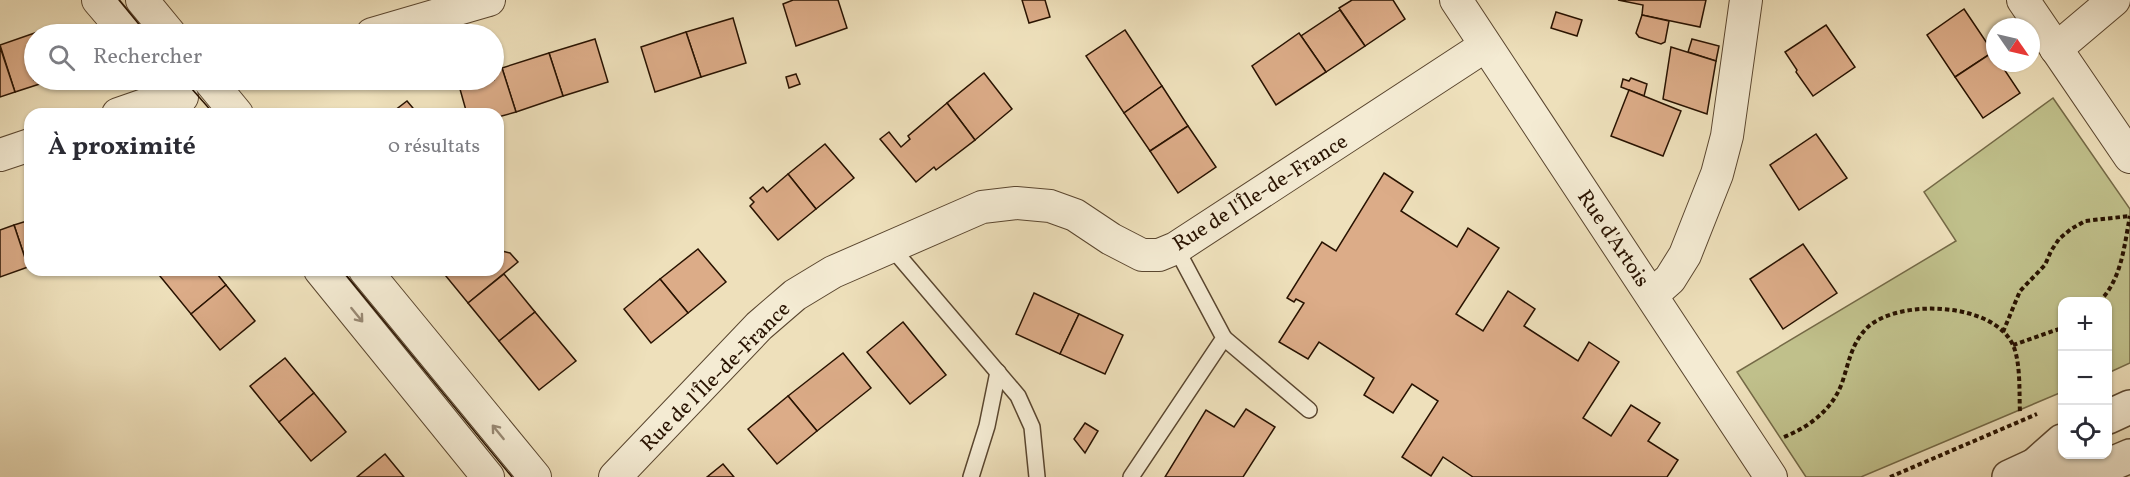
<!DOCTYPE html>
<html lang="fr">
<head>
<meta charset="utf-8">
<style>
	:root { --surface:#fff; --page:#f7f7f7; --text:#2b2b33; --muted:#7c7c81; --line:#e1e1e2 }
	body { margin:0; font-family:Vollkorn,serif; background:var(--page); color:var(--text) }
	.controls { position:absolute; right:18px; bottom:18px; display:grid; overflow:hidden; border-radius:12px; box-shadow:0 2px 4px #0004 }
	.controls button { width:54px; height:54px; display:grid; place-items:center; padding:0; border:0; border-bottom:2px solid var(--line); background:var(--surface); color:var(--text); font:30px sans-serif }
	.compass { position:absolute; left:1986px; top:18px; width:54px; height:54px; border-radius:50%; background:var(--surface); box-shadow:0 2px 4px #0004; rotate:124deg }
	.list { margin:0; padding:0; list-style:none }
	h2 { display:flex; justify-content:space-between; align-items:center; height:78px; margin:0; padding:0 24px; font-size:26px }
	h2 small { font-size:20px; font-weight:400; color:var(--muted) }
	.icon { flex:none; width:33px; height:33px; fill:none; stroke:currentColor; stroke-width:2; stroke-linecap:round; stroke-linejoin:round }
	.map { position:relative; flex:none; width:2130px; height:477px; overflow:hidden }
	.search { position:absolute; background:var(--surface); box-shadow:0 2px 4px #0004; left:24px; top:24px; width:480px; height:66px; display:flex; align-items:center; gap:15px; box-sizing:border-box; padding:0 21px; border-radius:33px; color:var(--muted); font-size:22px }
	.panel { position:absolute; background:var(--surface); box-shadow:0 2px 4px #0004; left:24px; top:108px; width:480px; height:168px; border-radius:18px }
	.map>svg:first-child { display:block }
</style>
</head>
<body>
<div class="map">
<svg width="2130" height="477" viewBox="0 0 2130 477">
	<rect width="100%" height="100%" fill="#eee0bb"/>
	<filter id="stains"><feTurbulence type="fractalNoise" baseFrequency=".00333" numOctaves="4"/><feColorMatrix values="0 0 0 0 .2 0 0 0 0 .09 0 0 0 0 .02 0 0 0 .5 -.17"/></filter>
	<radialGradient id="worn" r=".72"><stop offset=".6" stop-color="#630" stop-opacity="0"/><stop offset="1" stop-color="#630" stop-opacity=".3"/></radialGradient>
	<path fill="#c0c08b" stroke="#746946" stroke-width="1.5" d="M2053,98L2130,209V363L2108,373V302H2062V392L1861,477H1806L1737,372L1956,241L1924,192Z"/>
	<g fill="#dcac88" stroke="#281200" stroke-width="1.5">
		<path d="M793,0H838L847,28L796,46L783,4Z"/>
		<path d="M1022,0H1045L1050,17L1029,23Z"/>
		<path d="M1352,0H1393L1405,19L1365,46L1339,8Z"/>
		<path d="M1618,0H1706L1700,27L1642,15L1643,5Z"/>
		<path d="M1964,9L1993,52L1955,77L1927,35Z"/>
		<path d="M1340,10L1365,46L1326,72L1301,36Z"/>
		<path d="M1556,12L1582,20L1577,36L1551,28Z"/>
		<path d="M1642,15L1669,21L1665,42L1661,44L1639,37L1636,33Z"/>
		<path d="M733,18L746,63L701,77L686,32Z"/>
		<path d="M1826,25L1855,67L1813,96L1796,72L1797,70L1785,52Z"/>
		<path d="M49,28L51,34H34V80H52L15,92L0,45Z"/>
		<path d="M1125,30L1162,86L1124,113L1086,56Z"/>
		<path d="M686,32L701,77L655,92L641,47Z"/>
		<path d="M1299,33L1326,72L1276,105L1252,66Z"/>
		<path d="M595,39L608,82L563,96L549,53Z"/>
		<path d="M1692,39L1719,46L1716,61L1688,52Z"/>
		<path d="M0,47L15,92L0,97Z"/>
		<path d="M1671,47L1716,61L1707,114L1663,99Z"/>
		<path d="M1993,52L1995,55V63H2000L2020,93L1983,118L1955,77Z"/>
		<path d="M549,53L563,96L516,112L502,68Z"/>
		<path d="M502,68L516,112L498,117V114H467L458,82L466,80H494V71Z"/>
		<path d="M984,73L1012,109L975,140L947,103Z"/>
		<path d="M796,74L800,84L789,88L786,77Z"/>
		<path d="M1631,78L1647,84L1644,96L1621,87L1623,79L1629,81Z"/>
		<path d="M1162,86L1188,126L1150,151L1124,113Z"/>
		<path d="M1629,90L1681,111L1663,156L1611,136Z"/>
		<path d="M407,101L418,114H396L394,111Z"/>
		<path d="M947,103L975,140L936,170L934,167L916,182L880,139L889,132L901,147L910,139L908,136Z"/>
		<path d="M1188,126L1216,167L1178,193L1150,151Z"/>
		<path d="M1816,134L1847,178L1799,210L1770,165Z"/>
		<path d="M825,144L854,178L816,209L788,174Z"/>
		<path d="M1384,173L1413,192L1401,211L1457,247L1468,228L1499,248L1456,314L1483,331L1508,291L1535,309L1524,326L1578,361L1589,342L1619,362L1583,418L1611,436L1631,405L1660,423L1648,441L1678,460L1667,477H1473L1443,457L1431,476L1402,457L1438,401L1412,384L1393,413L1364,395L1374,378L1319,342L1308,359L1279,342L1304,303L1296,299L1294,302L1287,298L1322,242L1336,251Z"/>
		<path d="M788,174L816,209L778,240L750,206L754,202L750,198L763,187L767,192Z"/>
		<path d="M30,220V266L28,267L14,225Z"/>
		<path d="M14,225L28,267L0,277V230Z"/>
		<path d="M1803,244L1837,293L1783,329L1750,279Z"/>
		<path d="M698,249L726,282L688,313L660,279Z"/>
		<path d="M502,251L510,253L518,262L468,303L441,270H498V254Z"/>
		<path d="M155,270H214L226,285L191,314Z"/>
		<path d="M504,274L535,312L499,341L468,303Z"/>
		<path d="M660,279L688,313L651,343L624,309Z"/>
		<path d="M226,285L255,321L220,350L191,314Z"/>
		<path d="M1034,293L1079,314L1060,354L1016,334Z"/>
		<path d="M535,312L576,361L539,390L499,341Z"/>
		<path d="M1079,314L1123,335L1105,374L1060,354Z"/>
		<path d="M903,322L946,375L910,404L867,352Z"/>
		<path d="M843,353L871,388L817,431L788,396Z"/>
		<path d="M285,358L314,393L279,422L250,386Z"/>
		<path d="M314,393L346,432L311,461L279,422Z"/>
		<path d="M788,396L817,431L777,464L748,429Z"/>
		<path d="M1246,409L1275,427L1243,477H1165L1206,410L1234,427Z"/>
		<path d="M1085,423L1098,431L1085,453L1074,439Z"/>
		<path d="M385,454L404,477H357Z"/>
		<path d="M723,464L734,477H707Z"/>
	</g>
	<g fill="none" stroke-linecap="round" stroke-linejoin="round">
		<g stroke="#5a462f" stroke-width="18">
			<g id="service">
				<path d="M891,247L1018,396L1032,427L1037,477"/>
				<path d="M1224,338L1309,410"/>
				<path d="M971,477L987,426L998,372"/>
				<path d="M1131,477L1224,338L1176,248"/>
			</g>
		</g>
		<g stroke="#5a462f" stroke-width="34">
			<g id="minor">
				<path d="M98,0L127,34"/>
				<path d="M142,0L170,34"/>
				<path d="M1456,0L1771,477"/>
				<path d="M2023,0L2130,157"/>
				<path d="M372,34L489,0"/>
				<path d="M2056,49L2114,0"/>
				<path d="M209,80L237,114"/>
				<path d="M118,114L144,105L182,97"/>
				<path d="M0,155L30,145"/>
				<path d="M320,270L488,477"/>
				<path d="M365,270L535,477"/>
				<path d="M1652,295L1670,279L1685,255L1717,174L1727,136L1746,0"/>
				<path d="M615,477L759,326L795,295L833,272L982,207L1016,203L1050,206L1075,215L1111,239L1142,255H1159L1176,248L1485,46"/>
			</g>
		</g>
		<g stroke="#5a462f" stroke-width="36">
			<g id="tertiary">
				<path d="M2108,417L2130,407"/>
				<path d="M2035,465L2090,473L2130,456"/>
				<path d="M2009,477L2035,465L2062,441"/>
			</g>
		</g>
		<g stroke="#281200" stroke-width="4" stroke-dasharray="4.5 3" stroke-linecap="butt">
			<path d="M2099,302C2122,279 2124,246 2130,216"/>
			<path d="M2003,332L2020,291L2045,265L2051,251L2059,239L2071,229L2085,221L2130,216"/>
			<path d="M2013,345L2062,328"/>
			<path d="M1784,437C1809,427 1832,410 1842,383C1849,362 1852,341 1869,326C1901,299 1993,302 2013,345C2021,363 2019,394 2020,413"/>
			<path d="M1890,477L2037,414"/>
		</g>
		<use href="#service" stroke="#f4ebd3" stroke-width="15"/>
		<use href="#minor" stroke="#f4ebd3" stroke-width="32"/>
		<use href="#tertiary" stroke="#f4ebd3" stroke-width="33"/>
		<g stroke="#281200" stroke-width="1.5">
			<path d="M119,0L147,34"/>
			<path d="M184,80L214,114"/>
			<path d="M342,270L512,477"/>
		</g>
	</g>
	<defs><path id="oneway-shaft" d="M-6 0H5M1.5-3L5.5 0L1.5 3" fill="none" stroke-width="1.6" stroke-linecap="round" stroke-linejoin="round" transform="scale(1.5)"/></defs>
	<g stroke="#988974">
		<use href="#oneway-shaft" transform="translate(357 315) rotate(51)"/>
		<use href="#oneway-shaft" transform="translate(498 432) rotate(-129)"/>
	</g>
	<g text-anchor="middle" stroke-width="6" stroke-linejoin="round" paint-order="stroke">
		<g font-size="21" fill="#281200" stroke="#f4ebd3">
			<text transform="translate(1260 192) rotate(-32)" y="7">Rue de l'Île-de-France</text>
			<text transform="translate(1614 238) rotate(56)" y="7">Rue d'Artois</text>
			<text transform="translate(715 376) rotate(-45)" y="7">Rue de l'Île-de-France</text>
		</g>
	</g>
	<rect width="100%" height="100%" filter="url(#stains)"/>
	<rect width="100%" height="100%" fill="url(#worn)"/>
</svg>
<div class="controls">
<button>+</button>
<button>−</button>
<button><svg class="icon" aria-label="locate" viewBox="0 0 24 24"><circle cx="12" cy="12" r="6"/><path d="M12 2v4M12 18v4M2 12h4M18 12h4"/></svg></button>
</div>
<svg class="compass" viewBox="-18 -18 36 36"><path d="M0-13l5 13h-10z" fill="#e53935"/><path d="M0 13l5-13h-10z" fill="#7c7c81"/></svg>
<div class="search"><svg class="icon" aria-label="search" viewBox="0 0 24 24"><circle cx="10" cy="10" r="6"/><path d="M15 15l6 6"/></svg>Rechercher</div>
<section class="panel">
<h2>À proximité<small>0 résultats</small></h2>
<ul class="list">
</ul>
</section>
</div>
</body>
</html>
